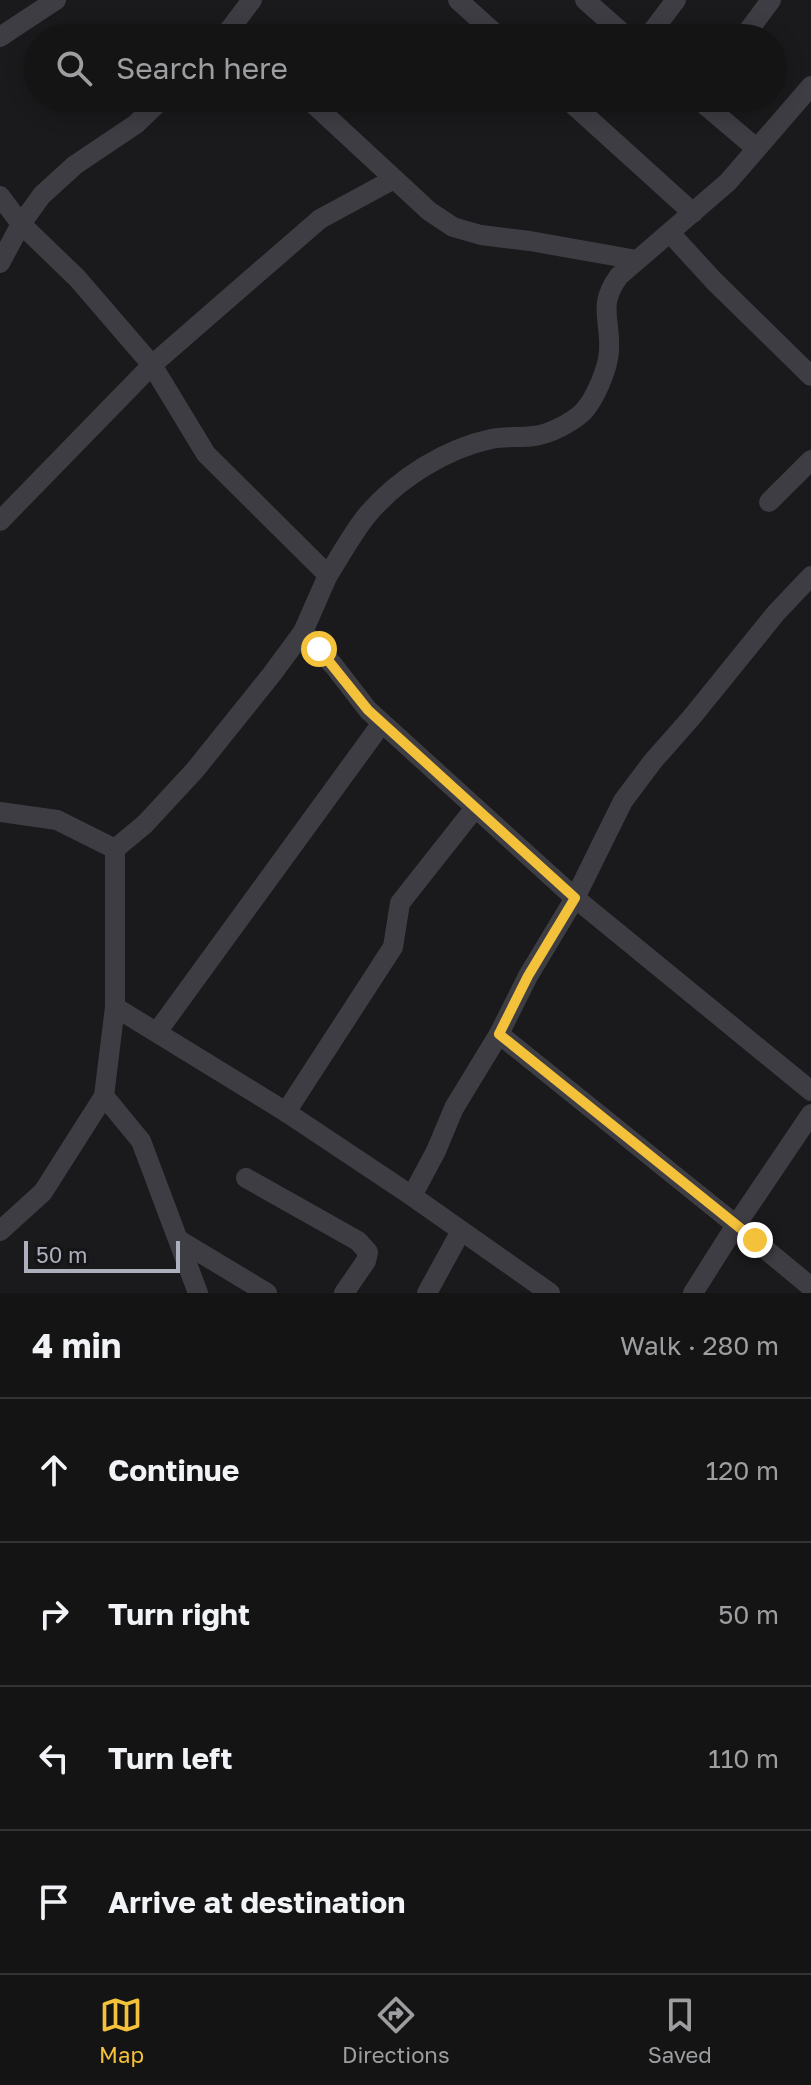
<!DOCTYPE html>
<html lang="en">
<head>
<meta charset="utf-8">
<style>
	:root { --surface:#141415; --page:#1d1d1e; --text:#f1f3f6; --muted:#9d9ea0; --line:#333334; --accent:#f4c13a }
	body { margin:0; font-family:"Golos Text",sans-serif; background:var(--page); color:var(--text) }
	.scale { position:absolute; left:24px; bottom:20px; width:156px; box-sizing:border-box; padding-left:8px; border:4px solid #acb0bc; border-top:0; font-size:22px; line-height:28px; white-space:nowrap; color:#acb0bc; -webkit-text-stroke:6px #151517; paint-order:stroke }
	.stop { position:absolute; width:24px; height:24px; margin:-18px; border:6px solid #f4c13a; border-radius:50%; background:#fff }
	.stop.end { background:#f4c13a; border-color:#fff; box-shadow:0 2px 8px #0008 }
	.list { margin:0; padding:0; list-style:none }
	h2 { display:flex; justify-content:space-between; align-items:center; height:104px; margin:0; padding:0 32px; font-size:34px }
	h2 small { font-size:26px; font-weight:400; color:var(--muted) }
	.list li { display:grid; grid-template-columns:52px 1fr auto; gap:24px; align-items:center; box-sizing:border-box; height:144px; padding:0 32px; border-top:2px solid var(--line) }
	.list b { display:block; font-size:30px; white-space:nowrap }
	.list em { font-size:26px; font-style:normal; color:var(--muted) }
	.icon { flex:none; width:44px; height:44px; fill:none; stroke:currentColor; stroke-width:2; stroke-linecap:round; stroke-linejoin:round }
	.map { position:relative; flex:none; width:811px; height:1293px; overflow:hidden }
	.search { position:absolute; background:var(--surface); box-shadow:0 4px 20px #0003; left:24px; right:24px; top:24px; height:88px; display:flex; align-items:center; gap:20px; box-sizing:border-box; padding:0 28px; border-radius:44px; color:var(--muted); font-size:30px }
	.sheet { height:680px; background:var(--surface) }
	nav { display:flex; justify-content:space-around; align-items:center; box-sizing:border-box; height:112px; border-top:2px solid var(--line); background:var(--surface); font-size:22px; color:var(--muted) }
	nav a { display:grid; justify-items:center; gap:4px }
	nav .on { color:var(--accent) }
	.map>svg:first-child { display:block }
</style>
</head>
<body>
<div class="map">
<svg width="811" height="1293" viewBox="0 0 811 1293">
	<rect width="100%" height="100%" fill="#1a1a1c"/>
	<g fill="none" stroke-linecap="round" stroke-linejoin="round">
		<g stroke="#3d3d43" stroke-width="20">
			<path d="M458,0L500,38"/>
			<path d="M585,0L628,38"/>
			<path d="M0,37L56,0"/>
			<path d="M223,38L252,0"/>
			<path d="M647,38L676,0"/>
			<path d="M743,38L771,0"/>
			<path d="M307,98L429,211L453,227L481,235L530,241L637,260"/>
			<path d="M566,98L693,213"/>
			<path d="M697,98L756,148"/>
			<path d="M0,196L21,224L0,263"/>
			<path d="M670,233L714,281L811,376"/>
			<path d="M769,502L811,460"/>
			<path d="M0,521L152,365L320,219L394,179"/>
			<path d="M328,575C341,555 353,532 368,514C399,478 445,449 491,439C505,436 520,438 534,436C550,434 571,423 583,412C595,399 608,369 609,351C611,318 597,306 619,276L728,182L811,86"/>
			<path d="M303,632L334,666L368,710L575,898L811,1091"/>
			<path d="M0,812L57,820L115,849"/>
			<path d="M115,1007L286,1112L412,1196L550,1293"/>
			<path d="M157,1032L382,723"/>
			<path d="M499,1034L736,1225L811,1287"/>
			<path d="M104,1096L141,1141L198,1293"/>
			<path d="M286,1112L393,947L400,903L475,808"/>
			<path d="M246,1178L358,1241L368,1252L366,1261L344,1293"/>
			<path d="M412,1196L436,1151L454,1108L499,1034L528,976L575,898L623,801L653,761L691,718L776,613L811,576"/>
			<path d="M0,1231L43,1192L104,1096L115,1007V849L145,824L195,770L272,674L303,632L328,575L206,454L152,365L77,278L21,224L42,195L75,165L136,124L163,98"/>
			<path d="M179,1240L267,1293"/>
			<path d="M427,1293L461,1231"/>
			<path d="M693,1293L736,1225L811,1114"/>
		</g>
	</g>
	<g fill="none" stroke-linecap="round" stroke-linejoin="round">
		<path stroke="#f4c13a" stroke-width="10" d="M319,649L368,710L575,898L528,976L499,1034L755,1240"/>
	</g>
</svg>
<div class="scale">50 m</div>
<div class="stop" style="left:319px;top:649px"></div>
<div class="stop end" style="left:755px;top:1240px"></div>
<div class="search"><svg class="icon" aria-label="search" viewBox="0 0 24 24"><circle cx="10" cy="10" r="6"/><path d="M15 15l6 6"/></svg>Search here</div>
</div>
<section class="sheet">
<h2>4 min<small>Walk · 280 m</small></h2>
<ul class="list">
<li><svg class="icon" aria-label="ahead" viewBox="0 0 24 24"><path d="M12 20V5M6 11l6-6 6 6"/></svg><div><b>Continue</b></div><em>120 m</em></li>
<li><svg class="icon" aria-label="right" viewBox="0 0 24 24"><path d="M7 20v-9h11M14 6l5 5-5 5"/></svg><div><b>Turn right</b></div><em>50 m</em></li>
<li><svg class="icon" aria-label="left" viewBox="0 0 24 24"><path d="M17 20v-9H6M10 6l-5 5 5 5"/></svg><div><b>Turn left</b></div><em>110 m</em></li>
<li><svg class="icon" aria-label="arrive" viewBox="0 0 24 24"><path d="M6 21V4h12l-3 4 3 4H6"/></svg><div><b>Arrive at destination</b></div></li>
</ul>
</section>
<nav>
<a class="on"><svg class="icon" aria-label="map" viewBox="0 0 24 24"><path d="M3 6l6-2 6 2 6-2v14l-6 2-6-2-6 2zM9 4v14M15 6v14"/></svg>Map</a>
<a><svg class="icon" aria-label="directions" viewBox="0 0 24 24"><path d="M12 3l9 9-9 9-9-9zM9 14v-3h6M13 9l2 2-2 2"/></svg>Directions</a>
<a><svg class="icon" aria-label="saved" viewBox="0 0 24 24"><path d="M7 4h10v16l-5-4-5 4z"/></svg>Saved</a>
</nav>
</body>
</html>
